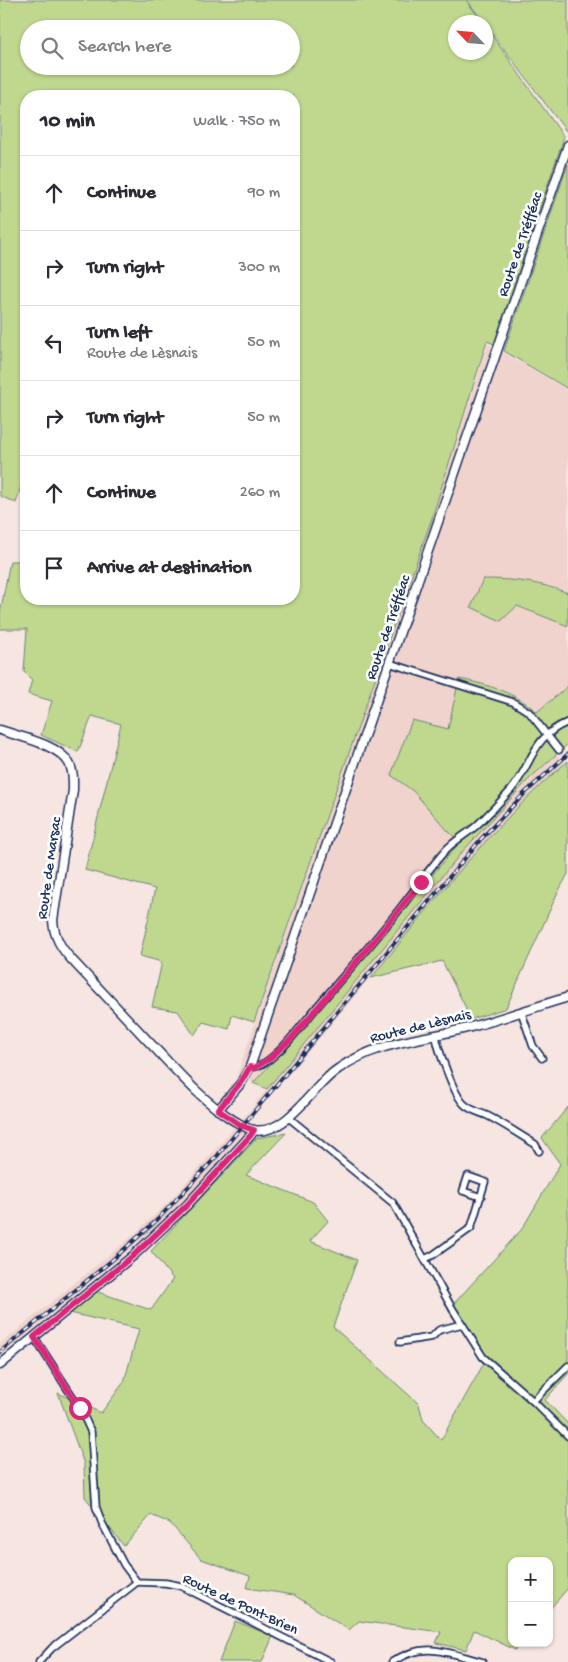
<!DOCTYPE html>
<html lang="en">
<head>
<meta charset="utf-8">
<style>
	:root { --surface:#fff; --page:#f7f7f7; --text:#2b2b33; --muted:#7c7c81; --line:#e1e1e2 }
	body { margin:0; font-family:"Gochi Hand",sans-serif; background:var(--page); color:var(--text) }
	.controls { position:absolute; right:15px; bottom:15px; display:grid; overflow:hidden; border-radius:10px; box-shadow:0 1px 4px #0004 }
	.controls button { width:45px; height:45px; display:grid; place-items:center; padding:0; border:0; border-bottom:1px solid var(--line); background:var(--surface); color:var(--text); font:25px sans-serif }
	.compass { position:absolute; left:448px; top:15px; width:45px; height:45px; border-radius:50%; background:var(--surface); box-shadow:0 1px 4px #0004; rotate:296deg }
	.stop { position:absolute; width:15px; height:15px; margin:-11px; border:4px solid #db2777; border-radius:50%; background:#fff }
	.stop.end { background:#db2777; border-color:#fff; box-shadow:0 1px 5px #0008 }
	.list { margin:0; padding:0; list-style:none }
	h2 { display:flex; justify-content:space-between; align-items:center; height:65px; margin:0; padding:0 20px; font-size:21px }
	h2 small { font-size:16px; font-weight:400; color:var(--muted) }
	.list li { display:grid; grid-template-columns:32px 1fr auto; gap:15px; align-items:center; box-sizing:border-box; height:75px; padding:0 20px; border-top:1px solid var(--line) }
	.list b { display:block; font-size:19px; white-space:nowrap }
	.list p { margin:0; font-size:16px; white-space:nowrap; color:var(--muted) }
	.list em { font-size:16px; font-style:normal; color:var(--muted) }
	.icon { flex:none; width:28px; height:28px; fill:none; stroke:currentColor; stroke-width:2; stroke-linecap:round; stroke-linejoin:round }
	.map { position:relative; flex:none; width:568px; height:1662px; overflow:hidden }
	.search { position:absolute; background:var(--surface); box-shadow:0 1px 4px #0004; left:20px; top:20px; width:280px; height:55px; display:flex; align-items:center; gap:12px; box-sizing:border-box; padding:0 18px; border-radius:28px; color:var(--muted); font-size:19px }
	.panel { position:absolute; background:var(--surface); box-shadow:0 1px 4px #0004; left:20px; top:90px; width:280px; height:515px; border-radius:20px }
	.map>svg:first-child { display:block }
</style>
</head>
<body>
<div class="map">
<svg width="568" height="1662" viewBox="0 0 568 1662">
	<rect width="100%" height="100%" fill="#f6e5e1"/>
	<filter id="ink" filterUnits="userSpaceOnUse"><feTurbulence type="fractalNoise" baseFrequency=".02" numOctaves="2"/><feDisplacementMap in="SourceGraphic" scale="10" xChannelSelector="R" yChannelSelector="G"/><feConvolveMatrix kernelMatrix="1 2 1 2 8 2 1 2 1" color-interpolation-filters="sRGB"/></filter>
	<g filter="url(#ink)">
		<g fill="#f0d3cc">
			<path d="M488,344L568,390V593L548,585L517,606L568,626V686L537,712L527,703L448,729L391,775L413,791L448,831L460,842L297,1036L253,1083L237,1075L432,518Z"/>
			<path d="M556,754L565,763L512,813L478,850L247,1124L241,1121L462,852L529,779Z"/>
			<path d="M236,1126L245,1131L185,1199L157,1226L0,1357V1344L130,1238L171,1200Z"/>
		</g>
		<g fill="#bfd88e" stroke="#6d8476" fill-rule="evenodd">
			<path d="M0,0H466L482,22H456V52H486V27L564,137L494,344L487,341L432,518L254,1022L232,1015L229,1029L203,1022L194,1035L178,1011L152,1007L162,962L140,956L155,889L85,870L121,724L92,716L78,752L41,735L52,701L28,694L32,680L24,672L27,629H0V614L10,561H19L26,533V599H294V96H26V471L16,503L0,496ZM29,29H291V66H29Z"/>
			<path d="M467,0H568V124L566,131Z"/>
			<path d="M568,164V389L504,351Z"/>
			<path d="M483,579C512,579 540,582 568,593V626L517,606L501,621L471,607Z"/>
			<path d="M459,679C487,684 516,693 537,712L568,686V744L529,779L462,852L267,1089L253,1083L297,1036L460,842L448,831L413,791L391,775L412,720L448,729Z"/>
			<path d="M568,761V874L557,894L506,1008L465,1021L466,1008L442,961L371,978C433,903 493,824 568,761Z"/>
			<path d="M568,1107V1374L545,1400L568,1424V1588L549,1610V1561H512V1643H520L515,1650L474,1630L466,1650L436,1643L441,1632L359,1621L349,1630L294,1595L247,1588L250,1576L201,1559L170,1523L151,1515L124,1546L85,1497L84,1464L58,1393L101,1413L124,1382L139,1329L70,1313L95,1291L151,1310L173,1279L151,1251L257,1138L286,1133L246,1175L313,1202L328,1221L310,1241L357,1260L333,1327L419,1404L423,1420L441,1440L484,1363L448,1310L522,1229L560,1164L542,1138Z"/>
			<path d="M235,1621L273,1636L262,1662H219Z"/>
		</g>
		<g fill="none" stroke-linecap="round" stroke-linejoin="round">
			<g stroke="#1b2f5e" stroke-width="9">
				<g id="street">
					<path d="M389,663L513,702L529,712L559,750"/>
					<path d="M521,1011L533,1046L542,1058"/>
					<path d="M436,1036C438,1049 454,1095 464,1104C471,1111 480,1112 488,1116C504,1124 520,1135 535,1144L539,1151"/>
					<path d="M250,1067C270,1070 304,1022 316,1008C345,974 375,941 402,906C416,888 429,869 444,852C453,841 466,835 476,826C488,815 500,802 511,790C533,764 531,737 568,722"/>
					<path d="M288,1117L393,1203L452,1308L483,1357L533,1401L568,1436"/>
					<path d="M425,1259L433,1255L471,1228L485,1182L468,1176L463,1191L481,1197"/>
					<path d="M34,1337L80,1408L91,1432L96,1507L102,1523L124,1565L137,1582L166,1583L181,1586L331,1662"/>
					<path d="M400,1342L432,1337L439,1330L462,1324"/>
					<path d="M533,1401L568,1366"/>
					<path d="M39,1662L52,1648L137,1582"/>
					<path d="M392,1662C425,1640 448,1653 483,1662"/>
				</g>
			</g>
			<g stroke="#1b2f5e" stroke-width="11">
				<g id="secondary">
					<path d="M0,730C20,737 58,744 69,763C74,772 73,781 73,790L53,920C54,937 61,948 72,960C98,988 124,1015 150,1043C176,1070 200,1099 233,1120C239,1123 245,1128 253,1130C286,1137 313,1085 338,1069C380,1040 424,1040 471,1027C503,1018 536,1007 568,997"/>
					<path d="M218,1110L241,1083L250,1067L568,145"/>
					<path d="M0,1365L134,1255L187,1205L251,1135L254,1130"/>
				</g>
			</g>
			<use href="#street" stroke="#fff" stroke-width="5.5"/>
			<use href="#secondary" stroke="#fff" stroke-width="8"/>
			<g stroke="#1b2f5e" stroke-width="4">
				<path id="rail" d="M0,1352L111,1261L157,1220L218,1155L481,839L525,793L568,754"/>
			</g>
			<use href="#rail" stroke="#fff" stroke-width="2" stroke-dasharray="5.5" stroke-linecap="butt"/>
		</g>
	</g>
	<g fill="none" stroke-linecap="round" stroke-linejoin="round" filter="url(#ink)">
		<path stroke="#db2777" stroke-width="6" d="M80,1408L34,1337L134,1255L187,1205L251,1135L254,1130L242,1126L218,1110L241,1082L250,1067L254,1068L268,1060L290,1040L383,930L421,882"/>
	</g>
	<g text-anchor="middle" stroke-width="5" stroke-linejoin="round" paint-order="stroke">
		<g font-size="15" fill="#1b2f5e" stroke="#fff">
			<text transform="translate(519 244) rotate(-71)" y="5">Route de Tréfféac</text>
			<text transform="translate(387 627) rotate(-71)" y="5">Route de Tréfféac</text>
			<text transform="translate(48 868) rotate(-82)" y="5">Route de Marsac</text>
			<text transform="translate(420 1025) rotate(-14)" y="5">Route de Lèsnais</text>
			<text transform="translate(241 1603) rotate(25)" y="5">Route de Pont-Brien</text>
		</g>
	</g>
</svg>
<div class="controls">
<button>+</button>
<button>−</button>
</div>
<svg class="compass" viewBox="-18 -18 36 36"><path d="M0-13l5 13h-10z" fill="#e53935"/><path d="M0 13l5-13h-10z" fill="#7c7c81"/></svg>
<div class="stop" style="left:80px;top:1408px"></div>
<div class="stop end" style="left:421px;top:882px"></div>
<div class="search"><svg class="icon" aria-label="search" viewBox="0 0 24 24"><circle cx="10" cy="10" r="6"/><path d="M15 15l6 6"/></svg>Search here</div>
<section class="panel">
<h2>10 min<small>Walk · 750 m</small></h2>
<ul class="list">
<li><svg class="icon" aria-label="ahead" viewBox="0 0 24 24"><path d="M12 20V5M6 11l6-6 6 6"/></svg><div><b>Continue</b></div><em>90 m</em></li>
<li><svg class="icon" aria-label="right" viewBox="0 0 24 24"><path d="M7 20v-9h11M14 6l5 5-5 5"/></svg><div><b>Turn right</b></div><em>300 m</em></li>
<li><svg class="icon" aria-label="left" viewBox="0 0 24 24"><path d="M17 20v-9H6M10 6l-5 5 5 5"/></svg><div><b>Turn left</b><p>Route de Lèsnais</p></div><em>50 m</em></li>
<li><svg class="icon" aria-label="right" viewBox="0 0 24 24"><path d="M7 20v-9h11M14 6l5 5-5 5"/></svg><div><b>Turn right</b></div><em>50 m</em></li>
<li><svg class="icon" aria-label="ahead" viewBox="0 0 24 24"><path d="M12 20V5M6 11l6-6 6 6"/></svg><div><b>Continue</b></div><em>260 m</em></li>
<li><svg class="icon" aria-label="arrive" viewBox="0 0 24 24"><path d="M6 21V4h12l-3 4 3 4H6"/></svg><div><b>Arrive at destination</b></div></li>
</ul>
</section>
</div>
</body>
</html>
